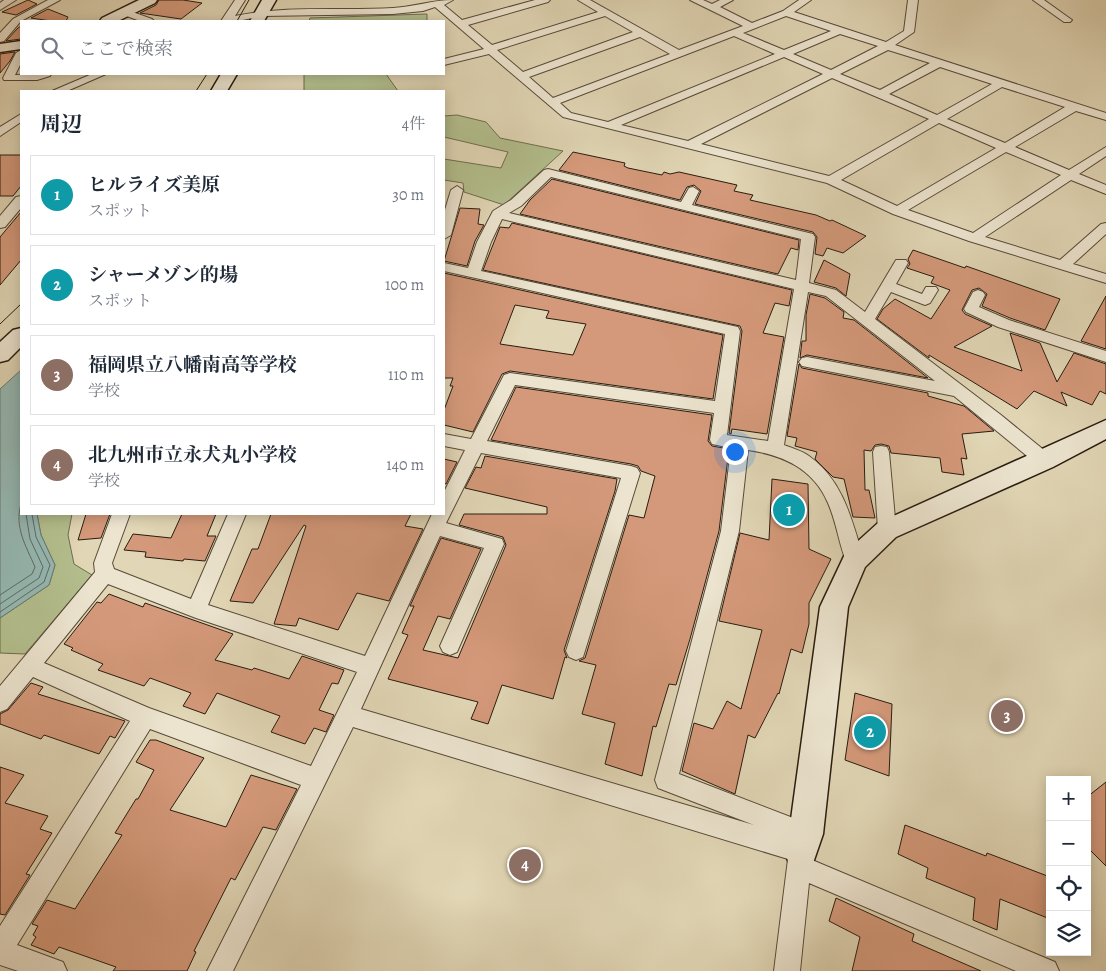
<!DOCTYPE html>
<html lang="ja">
<head>
<meta charset="utf-8">
<style>
	:root { --surface:#fff; --page:#f2f2f3; --text:#1f2937; --muted:#747a83; --line:#e0e1e3; --accent:#7c3aed }
	body { margin:0; font-family:Alegreya,"Noto Serif JP",serif; background:var(--page); color:var(--text) }
	.controls { position:absolute; right:15px; bottom:15px; display:grid; overflow:hidden; border-radius:0px; box-shadow:0 2px 12px #0003 }
	.controls button { width:45px; height:45px; display:grid; place-items:center; padding:0; border:0; border-bottom:1px solid var(--line); background:var(--surface); color:var(--text); font:25px sans-serif }
	.you { position:absolute; left:734px; top:451px; width:18px; height:18px; margin:-12px; border:4px solid #fff; border-radius:50%; background:#1a73e8; box-shadow:0 0 0 8px #1a73e833 }
	.badge { display:grid; place-items:center; width:32px; height:32px; border-radius:50%; background:var(--accent); color:#fff; font-size:16px; font-weight:700 }
	.pin { position:absolute; translate:-50% -50%; border:2px solid #fff; box-shadow:0 1px 5px #0006 }
	.list { margin:0; padding:0; list-style:none }
	h2 { display:flex; justify-content:space-between; align-items:center; height:65px; margin:0; padding:0 20px; font-size:21px }
	h2 small { font-size:16px; font-weight:400; color:var(--muted) }
	.list li { display:grid; grid-template-columns:32px 1fr auto; gap:15px; align-items:center; box-sizing:border-box; height:80px; margin:0 10px 10px; padding:0 10px; border:1px solid var(--line); border-radius:0px }
	.list b { display:block; font-size:19px; white-space:nowrap }
	.list p { margin:0; font-size:16px; white-space:nowrap; color:var(--muted) }
	.list em { font-size:16px; font-style:normal; color:var(--muted) }
	.icon { flex:none; width:28px; height:28px; fill:none; stroke:currentColor; stroke-width:2; stroke-linecap:round; stroke-linejoin:round }
	.map { position:relative; flex:none; width:1106px; height:971px; overflow:hidden }
	.search { position:absolute; background:var(--surface); box-shadow:0 2px 12px #0003; left:20px; top:20px; width:425px; height:55px; display:flex; align-items:center; gap:12px; box-sizing:border-box; padding:0 18px; border-radius:0px; color:var(--muted); font-size:19px }
	.panel { position:absolute; background:var(--surface); box-shadow:0 2px 12px #0003; left:20px; top:90px; width:425px; height:425px; border-radius:0px }
	.map>svg:first-child { display:block }
</style>
</head>
<body>
<div class="map">
<svg width="1106" height="971" viewBox="0 0 1106 971">
	<rect width="100%" height="100%" fill="#e1d6b5"/>
	<filter id="stains"><feTurbulence type="fractalNoise" baseFrequency=".004" numOctaves="4"/><feColorMatrix values="0 0 0 0 .2 0 0 0 0 .09 0 0 0 0 .02 0 0 0 .5 -.17"/></filter>
	<radialGradient id="worn" r=".72"><stop offset=".6" stop-color="#630" stop-opacity="0"/><stop offset="1" stop-color="#630" stop-opacity=".3"/></radialGradient>
	<g fill="#b3be8d" stroke="#6e6d4e">
		<path d="M427,14V21H309L310,18Z"/>
		<path d="M304,74H386L398,91H304Z"/>
		<path d="M457,115L486,122L500,138L563,151L504,205L464,192L463,183L444,180V159L501,168L508,152L444,137V116Z"/>
		<path d="M37,514H72L68,535L74,564L92,575L25,654L0,653V618L49,585L55,565L41,535Z"/>
	</g>
	<path fill="#95b8b3" stroke="#6a7a72" d="M21,370V514H37L41,535L55,565L49,585L0,618V389Z"/>
	<g fill="none" stroke-linecap="round" stroke-linejoin="round">
		<g stroke="#5f6a62" stroke-width="1">
			<path d="M0,595L32,574L35,567C26,546 14,527 21,504"/>
			<path d="M0,604L39,578L43,567L30,539L26,514"/>
			<path d="M0,612L44,582L50,565L36,537L32,514"/>
		</g>
	</g>
	<g fill="#d4997a" stroke="#291c10" fill-rule="evenodd">
		<path d="M28,0L37,4L16,15L2,12Z"/>
		<path d="M159,0H183L202,3L181,19L140,13L156,5Z"/>
		<path d="M48,9L68,17L66,21H51L31,18Z"/>
		<path d="M21,26V39L6,41L18,28Z"/>
		<path d="M15,52L10,61L0,73V54Z"/>
		<path d="M573,152L625,163L624,166L628,168L662,175L664,172L670,174L679,172L737,185L734,191L753,195L750,200L816,215L830,221L832,220L866,236L843,253L827,248L823,256L815,254L817,237L813,232L695,204L701,191L694,185L687,187L680,200L559,170Z"/>
		<path d="M0,155H21V186L13,196H0Z"/>
		<path d="M552,179L799,240L798,250L791,248L778,274L520,214L530,200Z"/>
		<path d="M460,208L480,209L478,224L484,225L475,241L467,266L444,261Z"/>
		<path d="M21,212V260L0,285V237Z"/>
		<path d="M512,223L792,290L789,306L775,303L763,333L784,337L767,434L732,429L731,434L729,433L742,331L740,326L483,270L500,227L509,228Z"/>
		<path d="M913,250L965,268L966,266L1060,299L1045,330L1010,318L982,306L987,294L979,288L972,290L962,310L965,314L992,326L954,347L1022,371L1010,333L1040,343L1057,382L1074,353L1106,364V394L1100,391L1092,405L1061,392L1067,406L1034,391L1017,409L929,355V358L877,319L883,309L895,299L931,319L950,290L931,283L934,277L907,268L910,264L908,259Z"/>
		<path d="M824,260L850,274L846,296L836,288L814,282Z"/>
		<path d="M444,273L723,335L713,399L510,371L502,374L473,432L444,425V410L453,386H450L453,378H444ZM515,305L549,311L546,318L586,324L573,355L500,344Z"/>
		<path d="M810,294L825,298L844,312L843,318L854,320L928,378L807,355L800,358L802,341H806V315Z"/>
		<path d="M1106,296V349L1081,341Z"/>
		<path d="M799,364L802,368L928,393V396L964,406L994,431L962,434L967,459L961,458L964,475L942,472L940,458L891,453L889,446L881,444L875,445L871,451L864,450L865,490H869L875,518L853,517L844,479L833,477L815,459L817,452L795,446L797,438L787,436Z"/>
		<path d="M516,387L712,415L708,441L712,446L729,449L719,531L690,639L676,685L669,684L656,727L653,726L642,776L605,764L615,723L582,714L596,665L579,661L585,658L629,515L644,518L655,476L641,471L638,466L631,464L491,440Z"/>
		<path d="M485,456L617,479L615,491L564,650L567,658L565,657L553,699L502,685L488,724L471,719L478,702L388,679L408,635L402,633L414,606H410L441,538L481,549L450,619L438,616L423,650L458,658L506,545L503,537L459,525L464,514H547V507L465,488L476,467L481,468Z"/>
		<path d="M444,459L457,462L446,484L444,483Z"/>
		<path d="M772,479L808,484L809,549L831,559L809,603V624L802,653L791,649L779,694L778,693L755,738L748,735L735,794L682,771L694,723L713,729L727,701L741,709L762,630L719,621L740,533L769,540Z"/>
		<path d="M86,514H110L101,538L78,540Z"/>
		<path d="M182,514H216L207,536H216L205,561L184,559L183,561L145,557L146,552L124,550L133,534L171,538Z"/>
		<path d="M271,514H411L405,526L423,529L389,601L357,593L338,630L299,618L296,626L274,624L306,526L304,525L253,603L230,601L252,549H258Z"/>
		<path d="M109,594L143,607L145,603L233,634L215,660L252,670L254,668L289,679L302,656L344,670L338,684L332,683L319,710L334,715L326,732L314,728L305,744L271,732L280,716L217,693L205,714L183,706L191,693L150,678L144,686L98,670L103,664L71,650L73,648L64,644L97,602L101,603Z"/>
		<path d="M31,683L43,687L38,694L125,721L115,738L110,736L99,754L44,735L41,739L0,724V714L8,710Z"/>
		<path d="M855,693L892,704L889,776L845,760Z"/>
		<path d="M150,740H156L204,758L170,810L226,827L251,775L297,789L276,830L263,827L235,880L231,878L194,951L196,952L187,971H113L116,967L59,947L54,954L31,945L36,937L33,935L38,926L32,924L47,900L75,909L122,835L115,833L136,799H138L154,770L136,762Z"/>
		<path d="M0,767L24,775L5,803L48,816L40,829L52,833L26,874L30,875L5,915L0,914Z"/>
		<path d="M1106,782V866L1087,847V797Z"/>
		<path d="M905,825L986,856L987,853L1050,877V919L1000,899L997,930L973,920L975,898L926,878L928,868L898,854Z"/>
		<path d="M836,898L914,934L912,941L981,971H852L860,937L829,921Z"/>
	</g>
	<g fill="none" stroke-linecap="round" stroke-linejoin="round">
		<g stroke="#574a39" stroke-width="2">
			<g id="street">
				<path d="M4,0H16L0,10V3Z"/>
				<path d="M48,0H60L21,21L4,41L0,42V33L13,19Z"/>
				<path d="M235,0H245L235,16C287,5 340,11 393,8C414,7 432,0 453,0L444,5L462,20L535,0H550L548,2L468,25L492,45L598,12L578,0H590L679,50L743,26L690,0H703L712,4L720,0H733L720,7L752,23L783,11L799,0H811L794,12L886,42L904,31L908,0H918L914,32L895,45L1106,113V120L1076,111L1015,147L1069,170L1106,147V156L1079,174L1106,185V194L1071,180L985,237L1060,260L1101,224L1106,223V234L1073,264L1106,274V283L969,241L893,214L827,183L563,117L489,54L444,65V59L484,49L435,7L423,11L393,14L262,16L238,21H221ZM605,16L633,32L523,72L497,50ZM786,16L831,31L784,50L743,33ZM840,34L878,46L831,70L793,54ZM734,36L775,54L608,122L571,113L560,103ZM640,37L670,54L553,98L529,77ZM888,50L930,63L880,90L840,74ZM784,57L823,74L688,141L621,125ZM940,67L992,84L937,115L889,94ZM832,78L929,119L829,176L701,144ZM1002,87L1065,107L1005,143L947,119ZM939,123L996,148L897,206L841,180ZM1006,152L1061,175L973,233L908,210Z"/>
				<path d="M1033,0H1044L1072,20L1070,22H1064Z"/>
				<path d="M127,10L152,19L154,21H140L124,15V11Z"/>
				<path d="M21,50V63L15,75L51,74L50,76L37,80H4L3,78L16,53Z"/>
				<path d="M92,74H106L67,91H52Z"/>
				<path d="M21,114V122L0,136V127Z"/>
				<path d="M548,169L681,202L689,188L693,187L699,191L692,205L813,234L815,237L809,283L836,290L865,312L896,260H906L908,263L896,284L922,294L926,287H936L938,290L930,303L925,305L891,292L875,319L1001,415L1050,455L1053,460L1050,465L1044,466L1038,465L954,396L802,366L799,362L802,358L807,357L935,381L826,296L808,292L784,445C792,448 802,451 809,456C844,481 852,521 864,560L862,566L855,568L848,566C839,546 837,523 828,503C813,468 782,455 748,450L739,531L679,774L814,826L818,834L814,842L810,844L813,851L812,860L1055,962L1059,971H1016L809,883L800,971H774L788,859L353,727L233,971H207L301,785L150,729L17,945L63,962L67,971H18L0,965V926L130,721L33,677L7,709L0,712V686L95,572L94,563L112,514H130L112,563L114,569L191,599L228,514H246L208,605L365,656L432,514H444V492L465,450L444,446V434L471,439L504,375L510,373L715,401L725,334L444,271V263L468,268L477,242L493,211L511,200L544,170ZM551,177L801,239L796,280L509,213L521,206ZM502,219L794,289L768,441L727,435L740,331L738,327L481,271L491,242ZM515,385L714,413L710,440L712,444L731,448L721,531L655,780L658,788L754,825L361,709L440,536L484,548L440,646L443,652L450,655L457,652L504,544L502,539L446,523L481,453L621,478L566,651L569,657L576,660L583,657L640,473L637,468L631,466L487,441ZM108,584L196,618L357,672L311,766L149,708L44,663Z"/>
				<path d="M457,186L463,190L451,235L444,239V213L451,190Z"/>
				<path d="M21,196V208L5,227L0,228V216L16,197Z"/>
				<path d="M978,290L983,292L985,295L979,307L1009,320L1106,351V362L998,327L966,312L964,309L973,292Z"/>
				<path d="M881,446L887,447L889,452L896,530L893,535L887,537L881,535L878,530L873,452L875,447Z"/>
			</g>
		</g>
		<g stroke="#291c10" stroke-width="3">
			<g id="secondary">
				<path d="M139,0H157L155,3L118,21H100L102,18Z"/>
				<path d="M262,0H276L264,21H250Z"/>
				<path d="M21,41V49L0,52V44Z"/>
				<path d="M221,74H237L227,91H211Z"/>
				<path d="M21,328V347L8,360L0,362V342L13,330Z"/>
				<path d="M1106,420V439L1053,467L896,537L865,567L848,607L823,834L813,863L801,868L789,863L784,851L789,834L820,607L846,552L878,523Z"/>
			</g>
		</g>
		<use href="#street" fill="#ece4cf" fill-rule="evenodd"/>
		<use href="#secondary" fill="#ece4cf" fill-rule="evenodd"/>
		<g stroke="#291c10" stroke-width="1">
			<path d="M237,21L249,0"/>
			<path d="M196,91L207,74"/>
			<path d="M0,324L21,304"/>
		</g>
	</g>
	<rect width="100%" height="100%" filter="url(#stains)"/>
	<rect width="100%" height="100%" fill="url(#worn)"/>
</svg>
<div class="controls">
<button>+</button>
<button>−</button>
<button><svg class="icon" aria-label="locate" viewBox="0 0 24 24"><circle cx="12" cy="12" r="6"/><path d="M12 2v4M12 18v4M2 12h4M18 12h4"/></svg></button>
<button><svg class="icon" aria-label="layers" viewBox="0 0 24 24"><path d="M12 4l9 5-9 5-9-5zM3 14l9 5 9-5"/></svg></button>
</div>
<div class="you"></div>
<div class="pin badge" style="left:789px;top:510px;background:#0f9aa8">1</div>
<div class="pin badge" style="left:870px;top:732px;background:#0f9aa8">2</div>
<div class="pin badge" style="left:1007px;top:716px;background:#8d6e63">3</div>
<div class="pin badge" style="left:525px;top:865px;background:#8d6e63">4</div>
<div class="search"><svg class="icon" aria-label="search" viewBox="0 0 24 24"><circle cx="10" cy="10" r="6"/><path d="M15 15l6 6"/></svg>ここで検索</div>
<section class="panel">
<h2>周辺<small>4件</small></h2>
<ul class="list">
<li><span class="badge" style="background:#0f9aa8">1</span><div><b>ヒルライズ美原</b><p>スポット</p></div><em>30 m</em></li>
<li><span class="badge" style="background:#0f9aa8">2</span><div><b>シャーメゾン的場</b><p>スポット</p></div><em>100 m</em></li>
<li><span class="badge" style="background:#8d6e63">3</span><div><b>福岡県立八幡南高等学校</b><p>学校</p></div><em>110 m</em></li>
<li><span class="badge" style="background:#8d6e63">4</span><div><b>北九州市立永犬丸小学校</b><p>学校</p></div><em>140 m</em></li>
</ul>
</section>
</div>
</body>
</html>
